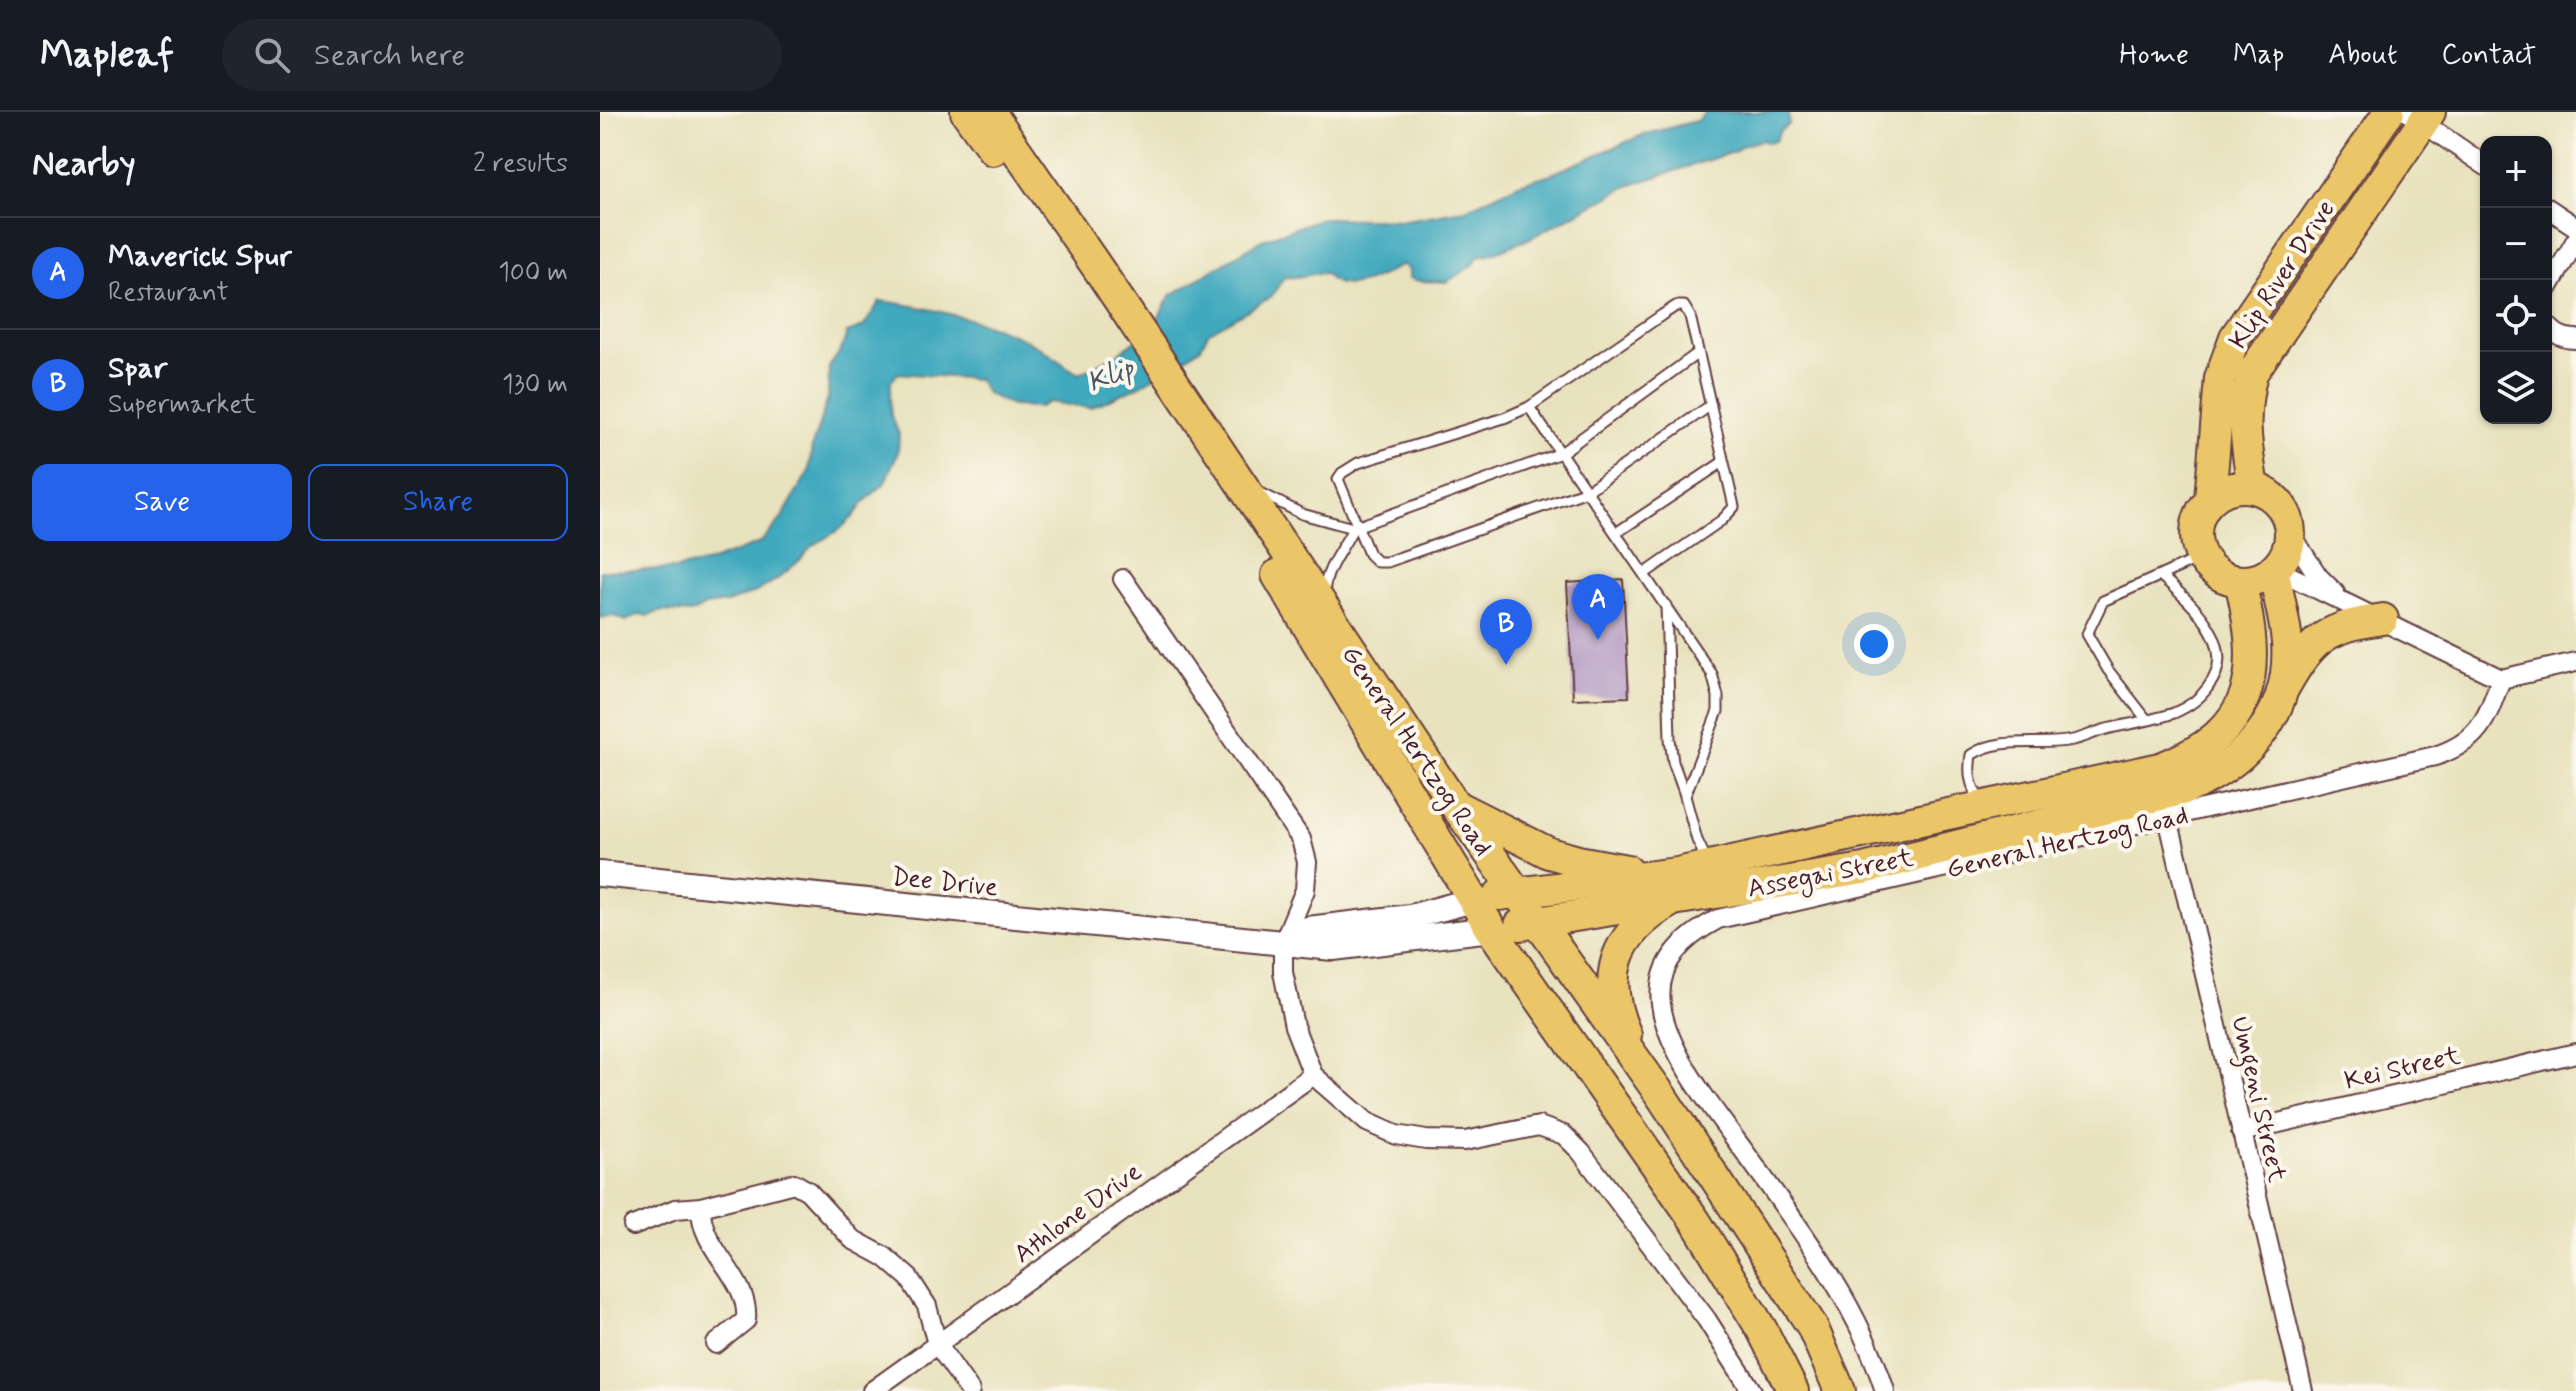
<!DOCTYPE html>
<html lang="en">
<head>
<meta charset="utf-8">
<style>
	:root { --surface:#171b24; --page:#20242c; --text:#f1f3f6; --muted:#9ea1a6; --line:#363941; --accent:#2563eb }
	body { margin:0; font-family:Mynerve,sans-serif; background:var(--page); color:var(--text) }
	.controls { position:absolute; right:24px; top:24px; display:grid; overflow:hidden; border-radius:16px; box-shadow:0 2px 6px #0004 }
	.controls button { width:72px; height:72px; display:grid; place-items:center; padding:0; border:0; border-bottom:2px solid var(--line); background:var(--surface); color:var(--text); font:40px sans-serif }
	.you { position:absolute; left:1274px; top:532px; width:28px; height:28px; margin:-20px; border:6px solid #fff; border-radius:50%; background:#1a73e8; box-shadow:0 0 0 12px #1a73e833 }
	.badge { display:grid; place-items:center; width:52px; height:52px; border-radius:50%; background:var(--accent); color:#fff; font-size:26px; font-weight:700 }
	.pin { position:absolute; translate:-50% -66px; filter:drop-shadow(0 2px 4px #0008) }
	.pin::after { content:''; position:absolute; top:42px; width:28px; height:24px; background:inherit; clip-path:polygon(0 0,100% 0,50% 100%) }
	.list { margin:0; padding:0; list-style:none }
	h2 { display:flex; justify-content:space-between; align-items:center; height:104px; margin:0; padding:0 32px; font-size:34px }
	h2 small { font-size:26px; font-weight:400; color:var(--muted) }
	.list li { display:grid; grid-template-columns:52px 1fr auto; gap:24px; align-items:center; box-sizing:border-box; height:112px; padding:0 32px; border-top:2px solid var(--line) }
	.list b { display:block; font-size:30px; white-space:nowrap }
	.list p { margin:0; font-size:26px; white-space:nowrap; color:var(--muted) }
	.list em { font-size:26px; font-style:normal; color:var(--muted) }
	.actions { display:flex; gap:16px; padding:24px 32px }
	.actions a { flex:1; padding:18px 0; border:2px solid var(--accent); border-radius:16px; text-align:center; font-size:28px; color:var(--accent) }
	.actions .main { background:var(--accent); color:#fff }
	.icon { flex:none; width:44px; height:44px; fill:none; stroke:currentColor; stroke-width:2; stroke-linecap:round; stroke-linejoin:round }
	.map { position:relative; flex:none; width:1976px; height:1279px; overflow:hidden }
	header { display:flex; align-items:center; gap:48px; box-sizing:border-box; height:112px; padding:0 40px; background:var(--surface); border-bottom:2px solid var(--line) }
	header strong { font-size:38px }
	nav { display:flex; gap:44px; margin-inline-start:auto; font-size:28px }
	.search { width:560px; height:72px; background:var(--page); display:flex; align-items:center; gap:20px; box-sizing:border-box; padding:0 28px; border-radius:44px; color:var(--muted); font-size:30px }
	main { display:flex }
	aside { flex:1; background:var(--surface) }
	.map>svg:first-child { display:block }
</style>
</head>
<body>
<header>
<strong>Mapleaf</strong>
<div class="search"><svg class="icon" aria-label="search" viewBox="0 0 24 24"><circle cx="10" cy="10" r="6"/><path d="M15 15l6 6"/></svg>Search here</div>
<nav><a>Home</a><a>Map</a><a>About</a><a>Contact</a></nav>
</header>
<main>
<aside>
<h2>Nearby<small>2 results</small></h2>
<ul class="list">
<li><span class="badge">A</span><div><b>Maverick Spur</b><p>Restaurant</p></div><em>100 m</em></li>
<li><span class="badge">B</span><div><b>Spar</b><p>Supermarket</p></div><em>130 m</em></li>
</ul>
<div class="actions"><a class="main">Save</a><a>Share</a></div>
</aside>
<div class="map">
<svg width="1976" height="1279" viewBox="0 0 1976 1279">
	<rect width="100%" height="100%" fill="#fbf7ec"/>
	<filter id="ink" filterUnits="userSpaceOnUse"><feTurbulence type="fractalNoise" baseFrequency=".0125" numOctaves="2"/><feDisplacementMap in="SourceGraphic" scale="16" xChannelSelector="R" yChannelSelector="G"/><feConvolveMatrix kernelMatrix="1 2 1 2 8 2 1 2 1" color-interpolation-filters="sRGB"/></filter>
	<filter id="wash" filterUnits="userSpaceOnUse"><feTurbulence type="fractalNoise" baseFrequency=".006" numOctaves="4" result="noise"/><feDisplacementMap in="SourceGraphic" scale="32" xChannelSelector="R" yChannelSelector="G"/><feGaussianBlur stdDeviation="1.8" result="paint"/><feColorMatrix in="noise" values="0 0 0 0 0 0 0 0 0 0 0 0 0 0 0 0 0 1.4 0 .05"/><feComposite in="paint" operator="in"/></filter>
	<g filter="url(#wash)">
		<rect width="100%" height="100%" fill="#e9e2be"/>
		<path fill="#3fa9be" stroke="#446474" stroke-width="2" d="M1105,0H1188L1189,12L1180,19L1175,29L1168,31L1161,28L1141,34L1136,39L1028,74L928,127L893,141L878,144L874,152L847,170C833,168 822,172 809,166V159L803,152C783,163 742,187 725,161C710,161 700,167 684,165L671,185L608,221L601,235L579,251L537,275L490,296L449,290L439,295L412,294L386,281L377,267L298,261L291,270L290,285L291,304L299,322L298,340L284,372L264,390L254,404L240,417L211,435L199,449L176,468L158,479L127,491L105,494L92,501L62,499L47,504L40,502L26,509L14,504L0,506V459L75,457L109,450L160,431L180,409L209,359L212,334L228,286L229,255L241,238L247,221L263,215L280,189C325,194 392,210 432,231C449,240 462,253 479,262L515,244L555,212L570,184L662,128L722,106L806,108L864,98L919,72L954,61L1043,23L1099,8Z"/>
		<g id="blocks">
			<path fill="#b39ac2" d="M1023,467L1029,585L973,587L967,471Z"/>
		</g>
	</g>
	<g filter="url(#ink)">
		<use href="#blocks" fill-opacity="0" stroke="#623c41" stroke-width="2"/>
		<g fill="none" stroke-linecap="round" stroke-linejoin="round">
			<g stroke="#623c41" stroke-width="13">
				<g id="service">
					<path d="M929,295L1112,562L1118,584V599L1085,684L1097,728L1107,749"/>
					<path d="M659,380L702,402L753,416L961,341L1098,241"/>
					<path d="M1016,421L1123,350"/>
					<path d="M1044,462L1122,408L1134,395L1133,390L1090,204L1084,194H1076L1062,203L929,295L904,306L758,351L742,361L738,367L769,442L777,450H787L987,379L1111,293"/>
					<path d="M724,481C726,455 742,439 753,416"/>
					<path d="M1066,493L1070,627L1073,650L1085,683"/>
					<path d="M1547,608L1508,558L1487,522L1503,489L1602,445"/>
					<path d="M1381,689C1370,674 1368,661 1371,643C1401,623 1440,635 1473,628C1483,626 1493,621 1503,618C1526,612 1551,609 1574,601C1588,595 1600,587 1608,575C1641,533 1591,491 1561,464"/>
				</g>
			</g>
			<g stroke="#623c41" stroke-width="22">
				<g id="minor">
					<path d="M1807,0L1886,54"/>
					<path d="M1946,95L1976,115"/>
					<path d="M1946,180L1976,128"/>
					<path d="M1946,212C1955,222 1962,227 1976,227"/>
					<path d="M1690,421L1718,464L1735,481"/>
					<path d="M1674,456L1901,567L1976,550"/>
					<path d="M523,467L701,727L707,750L705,778L683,831V860L694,914L713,963L767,1010L796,1023L826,1028L865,1029L939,1014L964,1023L981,1040L1107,1208L1152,1279"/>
					<path d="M1568,706L1703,1279"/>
					<path d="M1641,1020L1976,941"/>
					<path d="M33,1114L75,1097L101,1095"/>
					<path d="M116,1232L146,1208C150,1165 100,1139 101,1095L194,1071L208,1079L252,1127L285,1145L309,1166L327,1194L337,1232L370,1279"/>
					<path d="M272,1279L713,963"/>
					<path d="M1285,1279C1257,1189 1198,1114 1144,1039C1115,999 1067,941 1061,892C1056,850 1084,825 1118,807L1835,644C1880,629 1886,608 1901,567"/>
				</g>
			</g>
			<g stroke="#623c41" stroke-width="28">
				<g id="tertiary">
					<path d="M0,762L733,836L891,817"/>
					<path d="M683,831L708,817L810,805L873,788"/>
				</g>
			</g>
			<g stroke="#623c41" stroke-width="34">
				<g id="primary">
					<path d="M366,0L393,38"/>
					<path d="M390,0L499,158L855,693L1062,985L1212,1214L1240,1279"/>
					<circle cx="1643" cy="422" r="47"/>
					<path d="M1653,376C1646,330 1641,307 1652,261L1830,0"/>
					<path d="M1610,388L1620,266L1635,225L1789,0"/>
					<path d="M677,463L891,817L1096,1110L1162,1218L1193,1279"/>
					<path d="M1685,574C1712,525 1728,515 1783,507"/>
					<path d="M860,696L949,741L978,749L1027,758"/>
					<path d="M899,783L1077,761L1560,656C1658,618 1662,561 1640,469"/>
					<path d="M920,813L1263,757L1585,677C1647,651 1692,602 1687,531C1685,507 1678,481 1673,458"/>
					<path d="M1026,923C1000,865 1014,823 1068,791"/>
				</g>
			</g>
			<use href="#service" stroke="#fff" stroke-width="9"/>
			<use href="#minor" stroke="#fff" stroke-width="18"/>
			<use href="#tertiary" stroke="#fff" stroke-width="24"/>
			<use href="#primary" stroke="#ebc669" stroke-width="30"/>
		</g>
	</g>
	<g text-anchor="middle" stroke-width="8" stroke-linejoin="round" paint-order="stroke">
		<g font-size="26" fill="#4a1f2b" stroke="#fbf7ec">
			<text transform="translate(1681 162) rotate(-57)" y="9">Klip River Drive</text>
			<text transform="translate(818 638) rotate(56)" y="9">General Hertzog Road</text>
			<text transform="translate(1467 729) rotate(-13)" y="9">General Hertzog Road</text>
			<text transform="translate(1230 760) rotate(-11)" y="9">Assegai Street</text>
			<text transform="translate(345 769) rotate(6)" y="9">Dee Drive</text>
			<text transform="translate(1802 955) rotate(-13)" y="9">Kei Street</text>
			<text transform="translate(1660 987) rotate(77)" y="9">Umgeni Street</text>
			<text transform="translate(477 1100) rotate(-36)" y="9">Athlone Drive</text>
		</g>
		<g font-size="28" font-style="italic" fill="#465666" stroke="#fbf7ec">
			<text transform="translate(510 262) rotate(-21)" y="10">Klip</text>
		</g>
	</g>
</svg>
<div class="controls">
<button>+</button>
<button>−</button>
<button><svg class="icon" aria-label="locate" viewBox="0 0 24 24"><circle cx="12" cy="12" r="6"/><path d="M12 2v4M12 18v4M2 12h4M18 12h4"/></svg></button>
<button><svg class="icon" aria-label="layers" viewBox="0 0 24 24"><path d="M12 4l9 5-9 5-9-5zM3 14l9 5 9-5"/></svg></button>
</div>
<div class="you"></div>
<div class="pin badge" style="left:998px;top:528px">A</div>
<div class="pin badge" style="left:906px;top:553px">B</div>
</div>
</main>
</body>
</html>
